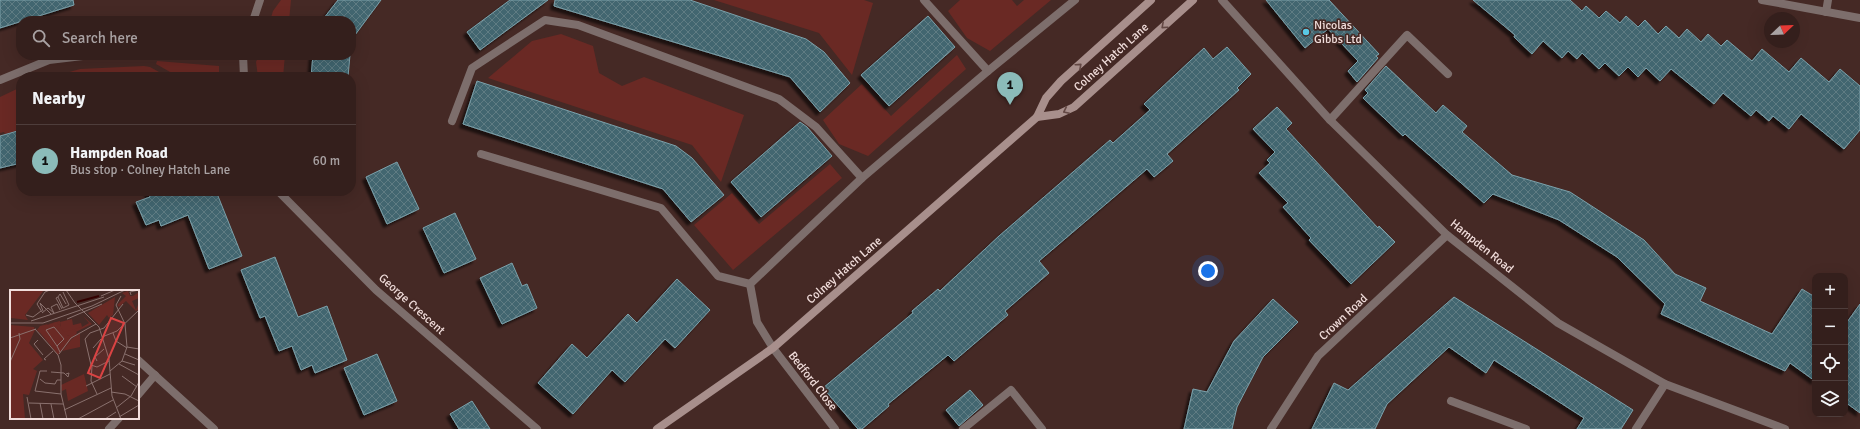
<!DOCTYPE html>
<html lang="en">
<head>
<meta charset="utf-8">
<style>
	:root { --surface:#341f1c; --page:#3f2c29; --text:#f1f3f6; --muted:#a9a2a3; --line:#4e3d3b; --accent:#8bbbb9 }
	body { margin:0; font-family:Signika,sans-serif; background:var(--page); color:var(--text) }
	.controls { position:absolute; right:12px; bottom:12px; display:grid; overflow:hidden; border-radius:8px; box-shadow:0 4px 16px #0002 }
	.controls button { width:36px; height:36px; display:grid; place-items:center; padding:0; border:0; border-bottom:1px solid var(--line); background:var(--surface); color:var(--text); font:20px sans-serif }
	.compass { position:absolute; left:1764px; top:12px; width:36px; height:36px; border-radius:50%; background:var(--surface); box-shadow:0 4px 16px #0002; rotate:67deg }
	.you { position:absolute; left:1208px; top:271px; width:14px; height:14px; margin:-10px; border:3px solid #fff; border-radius:50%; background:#1a73e8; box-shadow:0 0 0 6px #1a73e833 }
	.badge { display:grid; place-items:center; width:26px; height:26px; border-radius:50%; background:var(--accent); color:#111; font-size:13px; font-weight:700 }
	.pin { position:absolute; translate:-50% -33px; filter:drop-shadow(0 1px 2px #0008) }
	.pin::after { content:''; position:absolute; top:21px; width:14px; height:12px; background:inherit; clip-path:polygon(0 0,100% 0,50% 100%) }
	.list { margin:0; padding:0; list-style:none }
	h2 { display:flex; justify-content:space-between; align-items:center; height:52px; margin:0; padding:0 16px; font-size:17px }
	h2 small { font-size:13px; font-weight:400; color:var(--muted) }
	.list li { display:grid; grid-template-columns:26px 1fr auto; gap:12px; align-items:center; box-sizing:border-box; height:72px; padding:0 16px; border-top:1px solid var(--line) }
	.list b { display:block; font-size:15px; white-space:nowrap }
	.list p { margin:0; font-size:13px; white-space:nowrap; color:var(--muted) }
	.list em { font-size:13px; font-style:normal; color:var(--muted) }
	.icon { flex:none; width:22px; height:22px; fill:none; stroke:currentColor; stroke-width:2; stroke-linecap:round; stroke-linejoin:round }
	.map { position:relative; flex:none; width:1860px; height:429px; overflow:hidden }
	.search { position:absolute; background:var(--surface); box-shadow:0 4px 16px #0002; left:16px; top:16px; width:340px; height:44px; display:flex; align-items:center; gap:10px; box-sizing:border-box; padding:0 14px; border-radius:16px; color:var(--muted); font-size:15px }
	.panel { position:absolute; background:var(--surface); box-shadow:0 4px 16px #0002; left:16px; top:72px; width:340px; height:124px; border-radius:16px }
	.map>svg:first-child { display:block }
</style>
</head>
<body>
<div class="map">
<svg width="1860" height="429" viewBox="0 0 1860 429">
	<defs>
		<pattern id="building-cross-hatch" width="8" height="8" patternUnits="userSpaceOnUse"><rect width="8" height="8" fill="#42666f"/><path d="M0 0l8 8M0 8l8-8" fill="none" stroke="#5e7b83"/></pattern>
		<filter id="shadow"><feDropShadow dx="-3.5" dy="3.5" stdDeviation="1" flood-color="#0009"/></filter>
	</defs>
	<rect width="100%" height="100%" fill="#452925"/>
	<g fill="#6a2924">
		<path d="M281,0H291L289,21H270L273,11Z"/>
		<path d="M714,0H864L873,3L852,75L819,33Z"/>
		<path d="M960,0H1012L1017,6L1024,0H1051L990,51L967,38L948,11Z"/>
		<path d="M561,34L593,46L599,73L622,86L644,77L744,115L721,182L692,145L488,78L532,41Z"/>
		<path d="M259,55H285L283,77H258L256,62Z"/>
		<path d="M957,55L966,69L868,156L839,144L823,120L862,84L891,116Z"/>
		<path d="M157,61L219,66V77H179L156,64Z"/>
		<path d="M144,66L150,67L168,77H52L80,69Z"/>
		<path d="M21,87V130L5,134L4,132L0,133V97Z"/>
		<path d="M830,164L842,178L733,270L694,225L732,193L759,224Z"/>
	</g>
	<g fill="url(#building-cross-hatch)" stroke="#7ca2ac" filter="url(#shadow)">
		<path d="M0,0H73L74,5L0,28Z"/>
		<path d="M338,0H381L352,39L351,21H328L324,18Z"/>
		<path d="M510,0H548L480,50L467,32Z"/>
		<path d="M555,0H690L806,39L824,52L850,83L820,112L790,77L554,6Z"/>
		<path d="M1266,0H1329L1379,54L1376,56L1378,58L1357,82L1348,71L1358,61L1328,29L1305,48Z"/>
		<path d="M1473,0H1570L1582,11L1586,6L1599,18L1606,11L1620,23L1626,16L1638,27L1645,20L1658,34L1666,26L1679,38L1687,29L1701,42L1708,34L1721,46L1727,40L1752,61L1762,49L1789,72L1801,58L1829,82L1840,69L1860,86V130L1844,149L1801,114L1789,129L1773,116L1769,121L1756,110L1751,116L1723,93L1714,104L1671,69L1660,81L1646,68L1638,77L1628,67L1619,76L1605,63L1599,69L1582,53L1577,59L1568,51L1562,58L1543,41L1532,54L1514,37L1515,35Z"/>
		<path d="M928,16L955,47L889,106L861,75Z"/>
		<path d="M1227,47L1251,74L1237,88L1239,90L1167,154L1173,161L1154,177L1147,169L1039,261L1049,273L1005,311L1008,315L954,361L948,355L888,404L889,406L862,429H858L823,388L913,313L912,311L938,289L940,291L999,236L1110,140L1113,143L1150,110L1144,104L1204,48L1213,59Z"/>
		<path d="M313,55H350L348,77H311Z"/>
		<path d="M1386,66L1436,113L1443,105L1467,126L1462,132L1512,175L1570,192L1644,240L1675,274L1706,288L1700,301L1772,334L1802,289L1815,297V381L1790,363L1785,371L1661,314L1665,304L1617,257L1559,220L1493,194L1484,203L1405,134L1403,136L1363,98L1368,93L1365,90Z"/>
		<path d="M477,81L676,146L692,158L724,195L691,222L663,189L463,124Z"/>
		<path d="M1277,107L1292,123L1286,129L1378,228L1379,226L1395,242L1351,284L1309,240L1311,238L1283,207L1288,203L1259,173L1270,163L1267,160L1275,152L1253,129Z"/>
		<path d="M800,122L807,127L832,156L761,217L731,182Z"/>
		<path d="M21,130V163L0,168V136Z"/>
		<path d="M397,162L419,209L387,224L366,177Z"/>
		<path d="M148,191H216L242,256L209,269L188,215L161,226L159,220L146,225L136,202L150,197Z"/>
		<path d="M455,213L476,259L444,273L423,228Z"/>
		<path d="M275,257L298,317L327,306L347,360L315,373L312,365L301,370L292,346L279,351L265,316L260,318L241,270Z"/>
		<path d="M512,263L522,286L527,284L537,308L502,324L480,278Z"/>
		<path d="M677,279L710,310L675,348L665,339L625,382L612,370L573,414L538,383L572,344L587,358L628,314L637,323Z"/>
		<path d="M1454,297L1633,410L1621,429H1577L1584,418L1494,360L1486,373L1449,347L1387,404L1375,429H1312L1334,383L1348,390Z"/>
		<path d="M1273,299L1298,322L1263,357L1237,407L1232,429H1184L1193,389L1207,392L1234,341Z"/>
		<path d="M1860,304V413L1845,402V325Z"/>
		<path d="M377,354L397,401L364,415L344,368Z"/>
		<path d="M970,390L983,405L959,426L946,410Z"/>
		<path d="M472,401L490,429H459L450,414Z"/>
	</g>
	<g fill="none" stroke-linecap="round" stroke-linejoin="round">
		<g stroke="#7d6e6c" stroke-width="8">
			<path d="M924,0L988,71"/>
			<path d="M1330,120L1407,35L1448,74"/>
			<path d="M452,121L472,68L545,20L578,25L779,99L816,127L862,178"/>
			<path d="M481,154L661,208L718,276L750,284"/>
			<path d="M773,348L757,322L750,284L862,178L988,71L1075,0"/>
			<path d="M138,360L214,429"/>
			<path d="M138,395L155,375"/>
			<path d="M1451,401L1526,429"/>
			<path d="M109,429L119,418"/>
			<path d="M963,429L1011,390L1042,429"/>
			<path d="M1636,429L1665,384"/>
		</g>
		<g stroke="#7d6e6c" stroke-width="8">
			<path d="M1222,0L1330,120L1447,235L1558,323L1665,384L1785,429"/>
			<path d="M1762,0L1860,18"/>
			<path d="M1826,12L1828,0"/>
			<path d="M253,21L260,0"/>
			<path d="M243,55L244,77"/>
			<path d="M0,80L49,60L91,55"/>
			<path d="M278,191L376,290L537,429"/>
			<path d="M773,348L835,429"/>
			<path d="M1271,429L1318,356L1447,235"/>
		</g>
		<g stroke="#a88f8c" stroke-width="8">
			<path d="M1037,117L1059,114L1074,107L1193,0"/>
			<path d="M657,429L773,348L1037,117L1046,98L1061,81L1151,0"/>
		</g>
	</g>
	<defs><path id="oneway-chevron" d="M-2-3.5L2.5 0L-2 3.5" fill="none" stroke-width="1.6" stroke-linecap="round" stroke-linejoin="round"/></defs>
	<g stroke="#634844">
		<use href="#oneway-chevron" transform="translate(1164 26) rotate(138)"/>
		<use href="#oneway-chevron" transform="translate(1079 66) rotate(-42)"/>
		<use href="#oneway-chevron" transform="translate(1066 111) rotate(155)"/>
	</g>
	<circle fill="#59c8e4" stroke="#452925" stroke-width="1.5" cx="1306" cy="32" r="4"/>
	<g text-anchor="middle" stroke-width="3.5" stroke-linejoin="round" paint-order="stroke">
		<g font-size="12" fill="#f2dedc" stroke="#452925" text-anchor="start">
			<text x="1314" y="29">Nicolas<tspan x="1314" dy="14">Gibbs Ltd</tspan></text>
		</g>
		<g font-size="12" fill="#f2dedc" stroke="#452925">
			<text transform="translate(1111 57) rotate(-42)" y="4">Colney Hatch Lane</text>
			<text transform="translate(1482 246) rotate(39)" y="4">Hampden Road</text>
			<text transform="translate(844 270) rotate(-41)" y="4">Colney Hatch Lane</text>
			<text transform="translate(412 304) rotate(42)" y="4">George Crescent</text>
			<text transform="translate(1343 317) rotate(-43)" y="4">Crown Road</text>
			<text transform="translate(813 381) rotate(52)" y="4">Bedford Close</text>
		</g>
	</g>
	<g transform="translate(10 290)">
		<rect width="129" height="129" fill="#452925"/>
		<path d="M118,1L120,6H123L129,2V8L122,11L126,20L129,12V19L126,21L116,11L109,17L107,15L116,6L112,3ZM105,7L103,25L99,28L97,25L89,35L78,23Z" fill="#6a2924"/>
		<path d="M0,0H34L15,25L18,30L1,28ZM73,26L82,34L58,46L55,44L47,33L38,34L30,43L41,56L27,40L30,36L50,31L51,38L72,37L79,33ZM70,42V57L52,61L62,49Z" fill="#6a2924"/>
		<path d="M62,29L63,35L71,33L72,37L55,42L51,38L58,46L65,40L67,43L48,65L28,40L30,37L47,32L51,37L50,32ZM0,35L24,37L25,40L19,53L33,70L23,79L27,81L19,105L13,104L15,129H0ZM74,84L78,101L58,111L56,99L52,101L51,95Z" fill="#6a2924"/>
		<path fill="none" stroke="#300" stroke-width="2" d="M67,12L89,6"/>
		<path fill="none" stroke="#8a716e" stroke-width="1" d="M56,0L65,13L89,37L99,69L102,106L111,129M121,5L120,2L129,0M91,6L105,0M48,7L50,4L56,14M53,18L59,15L53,2M52,19L46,8L48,7L53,18M33,21L30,13L41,24M32,22L27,14L35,2L40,0M32,23L38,18L44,23M44,23L41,17L47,14L50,20M16,25L23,27L31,21M57,29L92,14M21,31L94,7M0,33H33L82,16L115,0M25,39L48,65L51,75V104L57,129M103,43L106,51L117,58M92,47L107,41L129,20M0,48L26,39M28,50L24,54L33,65M47,56L36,40L44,37L54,49L47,56L50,62M117,57L129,59M83,58L91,49M49,64L61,48L86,34M115,64L129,70M36,70L34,69L43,61M87,71L85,67L94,59M99,71L87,77L81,75L75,49L80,43L94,38L113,14M112,71L125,75M0,72L10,49L9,43M109,74L129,85M82,76L81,91L87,104M37,81H30L25,101L51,104M100,81L112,71L117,57L115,34L106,15L111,6M41,82L54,83L58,87L59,83L56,84M112,86L127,97M30,89L35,93L45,94L47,90H51M76,96L100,84M101,102L115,104L129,111M17,107L21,129M19,113L53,114M30,113L33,129M41,114L44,129M106,118L121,106L129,92M54,120L101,98M109,127L129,115M68,129L103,110M95,129L106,122"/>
		<path fill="#da4343" fill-opacity="0.15" stroke="#da4343" stroke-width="2" d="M101,28L114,33L90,88L78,83Z"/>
		<rect width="129" height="129" fill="none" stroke="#f2dedc" stroke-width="2"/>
	</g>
</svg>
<div class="controls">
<button>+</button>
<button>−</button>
<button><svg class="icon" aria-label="locate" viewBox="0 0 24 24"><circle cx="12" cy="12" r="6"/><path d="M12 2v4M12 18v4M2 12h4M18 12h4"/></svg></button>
<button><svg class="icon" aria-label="layers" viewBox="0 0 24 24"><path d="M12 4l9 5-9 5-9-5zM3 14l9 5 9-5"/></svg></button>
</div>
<svg class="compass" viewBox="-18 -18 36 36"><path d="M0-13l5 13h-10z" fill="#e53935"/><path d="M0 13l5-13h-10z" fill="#a9a2a3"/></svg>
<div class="you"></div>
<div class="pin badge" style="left:1010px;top:105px">1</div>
<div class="search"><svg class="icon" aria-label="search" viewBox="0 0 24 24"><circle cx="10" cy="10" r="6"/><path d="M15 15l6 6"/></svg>Search here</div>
<section class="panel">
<h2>Nearby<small></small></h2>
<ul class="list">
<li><span class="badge">1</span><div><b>Hampden Road</b><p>Bus stop · Colney Hatch Lane</p></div><em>60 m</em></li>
</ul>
</section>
</div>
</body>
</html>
